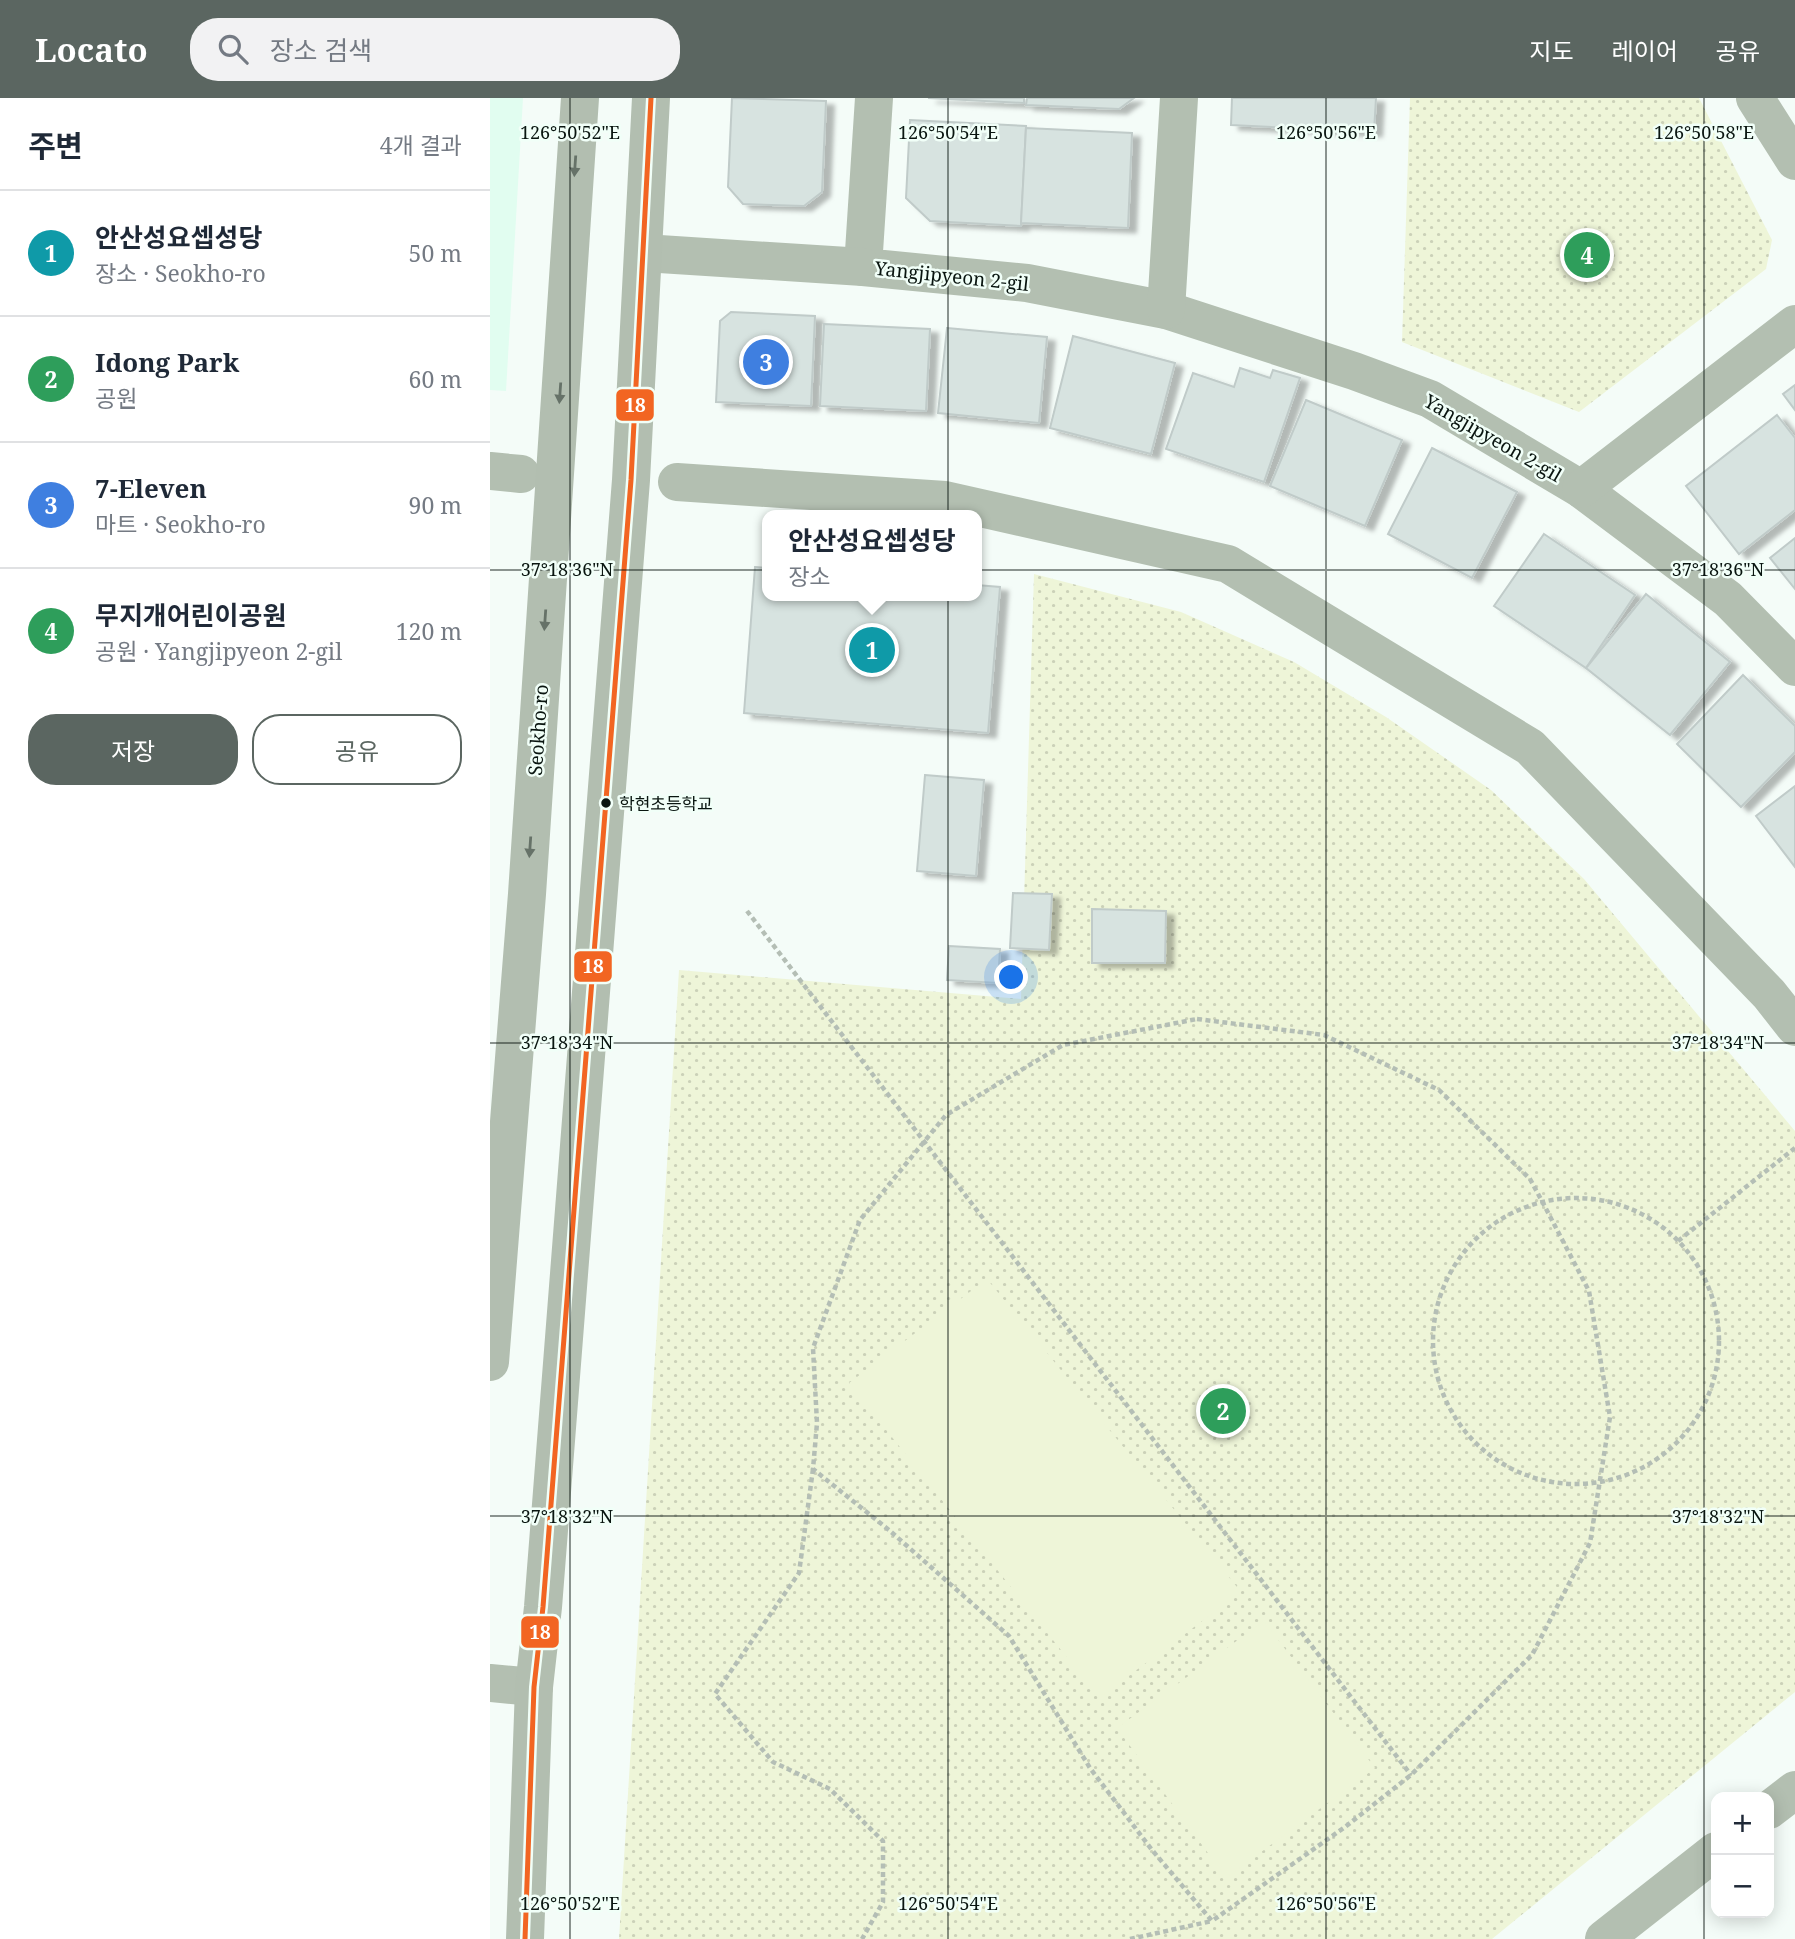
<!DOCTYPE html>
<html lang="ko">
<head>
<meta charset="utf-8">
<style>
	:root { --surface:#fff; --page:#f2f2f3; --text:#1f2937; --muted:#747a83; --line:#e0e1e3; --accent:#5b6661 }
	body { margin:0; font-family:"Noto Serif","Noto Sans KR",serif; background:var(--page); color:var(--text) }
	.controls { position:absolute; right:21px; bottom:21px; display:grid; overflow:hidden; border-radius:14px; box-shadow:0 4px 18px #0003 }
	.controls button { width:63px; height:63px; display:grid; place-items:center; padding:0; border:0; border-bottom:2px solid var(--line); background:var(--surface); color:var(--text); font:35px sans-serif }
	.you { position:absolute; left:522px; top:880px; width:24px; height:24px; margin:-18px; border:5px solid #fff; border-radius:50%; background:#1a73e8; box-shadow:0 0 0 10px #1a73e833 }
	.badge { display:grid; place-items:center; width:46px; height:46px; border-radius:50%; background:var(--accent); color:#fff; font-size:23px; font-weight:700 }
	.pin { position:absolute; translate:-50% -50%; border:4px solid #fff; box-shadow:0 2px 7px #0006 }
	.popup { position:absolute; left:272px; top:412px; width:220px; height:91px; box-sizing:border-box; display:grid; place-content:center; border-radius:14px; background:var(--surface); filter:drop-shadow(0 2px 5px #0005); font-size:23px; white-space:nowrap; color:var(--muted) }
	.popup b { font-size:26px; color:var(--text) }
	.popup::after { content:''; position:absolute; left:50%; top:100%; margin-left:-14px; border:14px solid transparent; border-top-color:var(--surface) }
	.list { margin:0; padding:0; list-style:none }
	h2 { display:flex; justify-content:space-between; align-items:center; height:91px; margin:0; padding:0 28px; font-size:30px }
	h2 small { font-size:23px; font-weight:400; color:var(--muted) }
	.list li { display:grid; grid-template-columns:46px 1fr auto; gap:21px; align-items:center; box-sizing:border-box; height:126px; padding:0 28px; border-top:2px solid var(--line) }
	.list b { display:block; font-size:26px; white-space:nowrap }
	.list p { margin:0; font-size:23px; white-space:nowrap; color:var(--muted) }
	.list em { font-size:23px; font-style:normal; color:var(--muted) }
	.actions { display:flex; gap:14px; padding:21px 28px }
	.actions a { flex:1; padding:16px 0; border:2px solid var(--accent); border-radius:28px; text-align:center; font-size:24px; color:var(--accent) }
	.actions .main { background:var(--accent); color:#fff }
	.icon { flex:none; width:38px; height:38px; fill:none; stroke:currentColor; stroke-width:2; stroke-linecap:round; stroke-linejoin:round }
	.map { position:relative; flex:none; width:1305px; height:1841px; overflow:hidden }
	header { display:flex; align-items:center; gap:42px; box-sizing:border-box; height:98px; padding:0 35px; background:var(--accent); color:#fff }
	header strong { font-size:33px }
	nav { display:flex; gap:38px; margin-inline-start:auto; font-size:24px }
	.search { width:490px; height:63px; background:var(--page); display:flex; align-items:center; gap:18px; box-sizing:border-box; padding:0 24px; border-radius:28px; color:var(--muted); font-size:26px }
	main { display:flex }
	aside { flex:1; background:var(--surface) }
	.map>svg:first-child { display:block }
</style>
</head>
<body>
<header>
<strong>Locato</strong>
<div class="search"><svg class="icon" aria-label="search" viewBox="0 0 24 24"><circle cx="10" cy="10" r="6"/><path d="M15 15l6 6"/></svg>장소 검색</div>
<nav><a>지도</a><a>레이어</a><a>공유</a></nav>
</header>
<main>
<aside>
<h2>주변<small>4개 결과</small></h2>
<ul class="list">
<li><span class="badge" style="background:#0f9aa8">1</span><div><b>안산성요셉성당</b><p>장소 · Seokho-ro</p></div><em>50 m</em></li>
<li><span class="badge" style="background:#2e9e5b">2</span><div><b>Idong Park</b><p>공원</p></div><em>60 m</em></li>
<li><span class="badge" style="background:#3f7fe0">3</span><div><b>7-Eleven</b><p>마트 · Seokho-ro</p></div><em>90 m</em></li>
<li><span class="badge" style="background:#2e9e5b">4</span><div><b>무지개어린이공원</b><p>공원 · Yangjipyeon 2-gil</p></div><em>120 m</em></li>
</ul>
<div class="actions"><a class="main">저장</a><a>공유</a></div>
</aside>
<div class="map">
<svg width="1305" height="1841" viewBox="0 0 1305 1841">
	<defs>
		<pattern id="grass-dots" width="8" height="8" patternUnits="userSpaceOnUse" patternTransform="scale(1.75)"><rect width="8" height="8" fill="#eef5d8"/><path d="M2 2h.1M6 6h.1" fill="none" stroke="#cbd1b8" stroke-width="1.8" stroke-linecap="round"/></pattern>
		<filter id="shadow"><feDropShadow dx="8" dy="4.5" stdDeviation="2" flood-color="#0004"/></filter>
	</defs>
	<rect width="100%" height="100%" fill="#f4fcf8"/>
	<path fill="#e1fdf0" d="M0,0H33L16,293L0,292Z"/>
	<g fill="url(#grass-dots)">
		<path d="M920,0H1209L1282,142L1276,171L1089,314L912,244Z"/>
		<path d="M544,476L691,514L804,564L896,619L1001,692L1094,781L1305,1033V1594L1002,1841H129L189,872L531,901Z"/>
	</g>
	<g fill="#eef5d8">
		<path d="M497,1181L751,1494L609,1600L359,1285Z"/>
		<path d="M774,1523L885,1670L736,1780L627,1630Z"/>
	</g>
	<g fill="#d7e3e0" stroke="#c0cbc9" stroke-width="2" filter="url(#shadow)">
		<path d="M242,0L336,3L332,94L314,108L253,106L238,89Z"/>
		<path d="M438,0H534V5Z"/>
		<path d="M537,0H644L629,11L536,7Z"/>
		<path d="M742,0H886L884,34L741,27Z"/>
		<path d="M420,22L536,28L531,128L440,123L416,100Z"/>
		<path d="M536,30L642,35L638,130L531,125Z"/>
		<path d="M241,214L325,218L321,308L226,304L230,223Z"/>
		<path d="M334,226L440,231L436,313L330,308Z"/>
		<path d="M457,230L557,239L549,325L448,315Z"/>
		<path d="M583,238L685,265L661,356L560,330Z"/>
		<path d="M750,270L780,280L783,272L810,280L774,384L676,351L703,275L744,289Z"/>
		<path d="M1305,287V312L1293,296Z"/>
		<path d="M816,302L912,342L875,428L780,388Z"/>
		<path d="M1287,317L1305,340V412L1249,456L1196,388Z"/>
		<path d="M942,350L1027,394L982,480L898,436Z"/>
		<path d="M1054,436L1145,497L1096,570L1004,508Z"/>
		<path d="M1305,440V491L1280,460Z"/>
		<path d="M265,469L277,470V498H487V487L510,489L498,635L254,615Z"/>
		<path d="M1156,496L1240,564L1180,637L1096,570Z"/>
		<path d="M1253,577L1305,628V654L1251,709L1187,646Z"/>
		<path d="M435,677L494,682L486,778L427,773Z"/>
		<path d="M1305,688V769L1266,718Z"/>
		<path d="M523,795L562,796L559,852L520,850Z"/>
		<path d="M602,811L676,813L675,865H602Z"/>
		<path d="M459,848L510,851L508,885L457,882Z"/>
	</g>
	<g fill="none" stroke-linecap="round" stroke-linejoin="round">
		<g stroke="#b4beb5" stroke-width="4.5" stroke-dasharray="5 3.5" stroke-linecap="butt">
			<path d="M257,813L921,1677"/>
			<path d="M707,921L834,937L949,992L1040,1081L1053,1105L1099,1193L1120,1319L1100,1445L1042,1557L921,1677L855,1729L722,1823L662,1752L600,1670L519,1538L399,1432L323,1371L327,1325L323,1250L370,1122L456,1017L573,947Z"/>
			<circle cx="1086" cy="1243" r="143"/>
			<path d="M1188,1143L1305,1050"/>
			<path d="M323,1371L309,1475L225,1596L283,1664L340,1691L393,1743V1804L372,1841"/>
			<path d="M640,1841L722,1823"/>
		</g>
		<g stroke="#b3bfb1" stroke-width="38">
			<path d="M0,373L31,376"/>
			<path d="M187,384L455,402L738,466L1040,649L1279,896L1305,929"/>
		</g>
		<g stroke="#b3bfb1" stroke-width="38">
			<path d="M384,0L373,169L537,185L676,212L864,273L940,301L1091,391L1238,501L1305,569"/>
			<path d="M1265,0L1305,63"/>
			<path d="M154,155L373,169"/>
			<path d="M676,212L689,0"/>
			<path d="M1091,391L1305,226"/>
		</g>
		<g stroke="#b3bfb1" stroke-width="38">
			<path d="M0,1585L44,1589"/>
			<path d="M1279,1712L1305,1692"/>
			<path d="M1114,1841L1226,1753"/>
		</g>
		<g stroke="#b2beb0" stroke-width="38">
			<path d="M0,1264L37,796L90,0"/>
			<path d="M35,1841L44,1589L53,1509L141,382L161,0"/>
		</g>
		<g stroke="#f1fff8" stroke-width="10">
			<path id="bus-1" d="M35,1841L44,1589L53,1509L141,382L161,0"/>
		</g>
		<use href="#bus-1" stroke="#f26522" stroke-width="5"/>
	</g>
	<defs><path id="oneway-solid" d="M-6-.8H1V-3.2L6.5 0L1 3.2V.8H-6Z" transform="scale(1.75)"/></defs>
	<g fill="#667268">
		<use href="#oneway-solid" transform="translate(85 68) rotate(94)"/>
		<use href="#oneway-solid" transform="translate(70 295) rotate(94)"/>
		<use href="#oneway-solid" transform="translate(55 522) rotate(94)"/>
		<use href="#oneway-solid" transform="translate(40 749) rotate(94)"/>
	</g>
	<path fill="none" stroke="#091510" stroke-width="2" stroke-opacity="0.45" d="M80,0V1841M458,0V1841M836,0V1841M1214,0V1841M0,472H1305M0,945H1305M0,1418H1305"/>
	<circle fill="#091510" stroke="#f1fff8" stroke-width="2.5" cx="116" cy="705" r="6"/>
	<g text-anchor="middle" stroke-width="5" stroke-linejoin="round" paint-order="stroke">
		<g font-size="17" fill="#091510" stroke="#f1fff8" text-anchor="start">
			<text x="129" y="712">학현초등학교</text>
		</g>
		<g font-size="19" fill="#091510" stroke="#f1fff8">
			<text transform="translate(462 178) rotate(6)" y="7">Yangjipyeon 2-gil</text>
			<text transform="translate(1003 340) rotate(30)" y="7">Yangjipyeon 2-gil</text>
			<text transform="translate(48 632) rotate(-86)" y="7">Seokho-ro</text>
		</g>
	</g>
	<g font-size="18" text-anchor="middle" fill="#091510" stroke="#f1fff8" stroke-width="5" stroke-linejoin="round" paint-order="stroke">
		<text x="80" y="41">126°50'52"E</text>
		<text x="458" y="41">126°50'54"E</text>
		<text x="836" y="41">126°50'56"E</text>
		<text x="1214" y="41">126°50'58"E</text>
		<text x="77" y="478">37°18'36"N</text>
		<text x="1228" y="478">37°18'36"N</text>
		<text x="77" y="951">37°18'34"N</text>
		<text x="1228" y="951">37°18'34"N</text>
		<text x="77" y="1425">37°18'32"N</text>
		<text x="1228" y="1425">37°18'32"N</text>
		<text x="80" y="1812">126°50'52"E</text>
		<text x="458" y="1812">126°50'54"E</text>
		<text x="836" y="1812">126°50'56"E</text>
	</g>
	<g stroke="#f1fff8" stroke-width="2.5">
		<rect x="125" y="290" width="40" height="34" rx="7" fill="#f26522"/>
		<rect x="83" y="852" width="40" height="33" rx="7" fill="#f26522"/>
		<rect x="30" y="1517" width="40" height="34" rx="7" fill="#f26522"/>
	</g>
	<g font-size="19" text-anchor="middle" font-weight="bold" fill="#fff">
		<text x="145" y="314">18</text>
		<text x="103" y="875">18</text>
		<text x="50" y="1541">18</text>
	</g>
</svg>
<div class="controls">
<button>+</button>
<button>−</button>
</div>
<div class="you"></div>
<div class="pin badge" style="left:382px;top:552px;background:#0f9aa8">1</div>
<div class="popup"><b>안산성요셉성당</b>장소</div>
<div class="pin badge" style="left:733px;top:1313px;background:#2e9e5b">2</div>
<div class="pin badge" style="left:276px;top:264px;background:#3f7fe0">3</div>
<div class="pin badge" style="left:1097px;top:157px;background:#2e9e5b">4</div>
</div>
</main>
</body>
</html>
